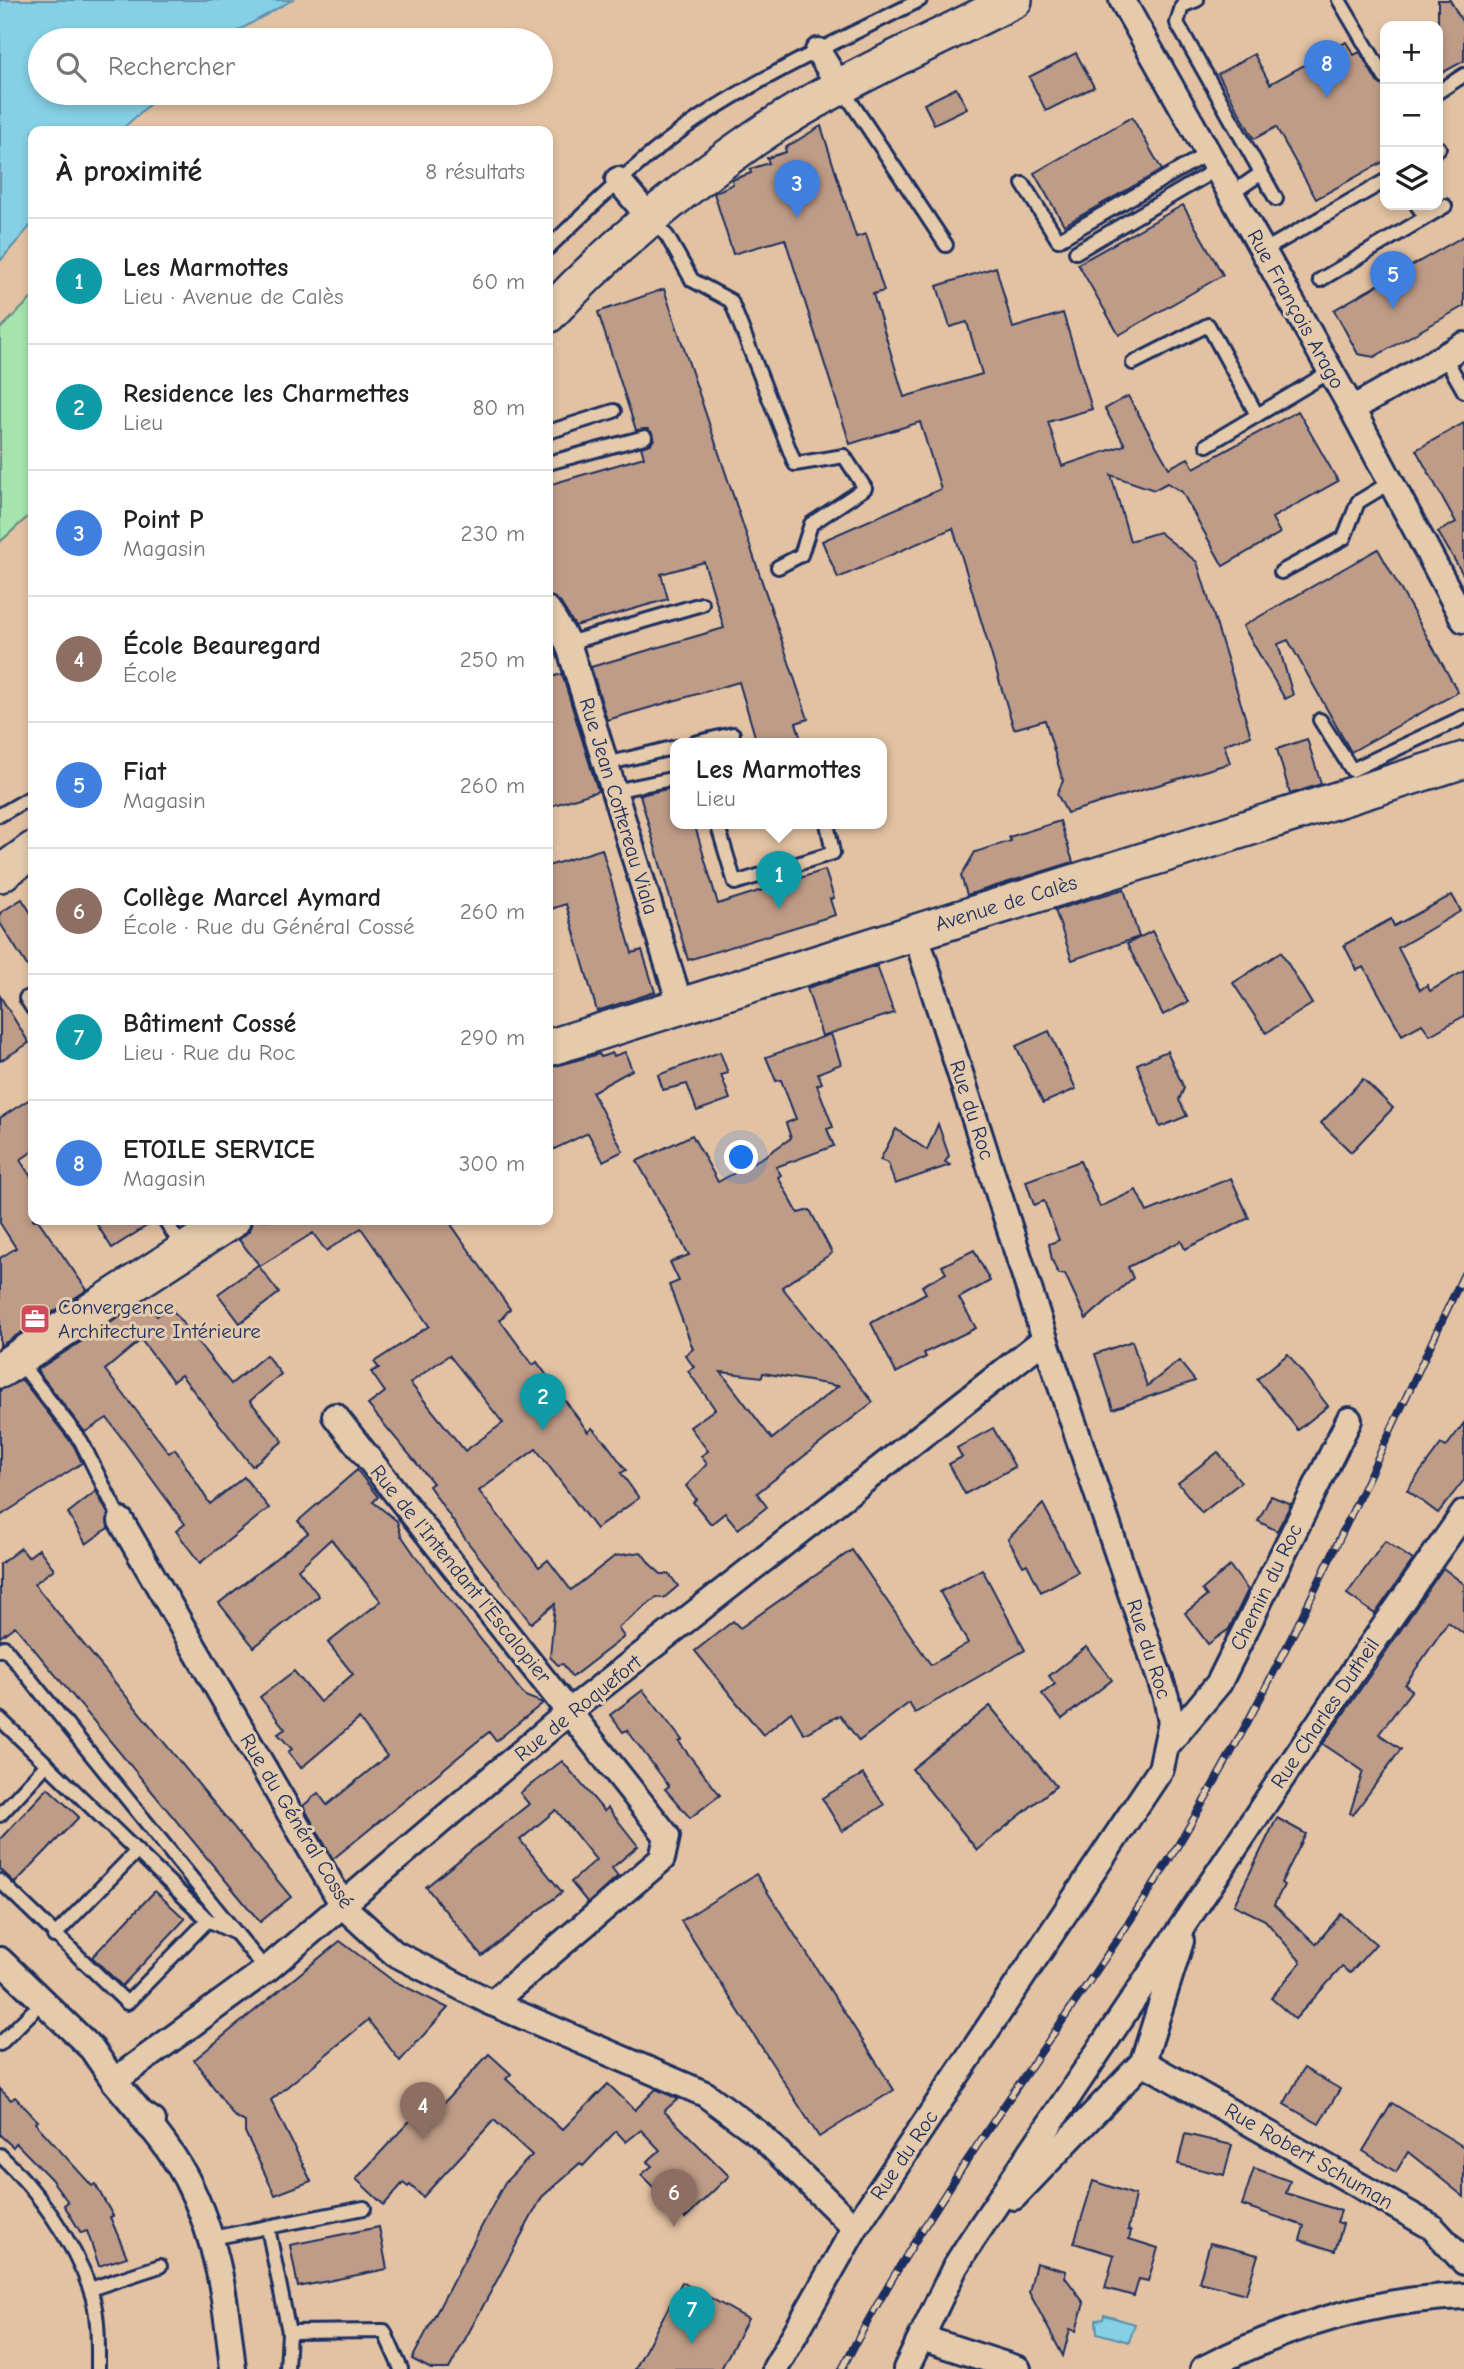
<!DOCTYPE html>
<html lang="fr">
<head>
<meta charset="utf-8">
<style>
	:root { --surface:#fff; --page:#f2f2f2; --text:#202124; --muted:#757577; --line:#e0e0e0; --accent:#0f766e }
	body { margin:0; font-family:"Comic Neue",sans-serif; background:var(--page); color:var(--text) }
	.controls { position:absolute; right:21px; top:21px; display:grid; overflow:hidden; border-radius:14px; box-shadow:0 4px 10px #0003 }
	.controls button { width:63px; height:63px; display:grid; place-items:center; padding:0; border:0; border-bottom:2px solid var(--line); background:var(--surface); color:var(--text); font:35px sans-serif }
	.you { position:absolute; left:742px; top:1158px; width:24px; height:24px; margin:-18px; border:5px solid #fff; border-radius:50%; background:#1a73e8; box-shadow:0 0 0 10px #1a73e833 }
	.badge { display:grid; place-items:center; width:46px; height:46px; border-radius:50%; background:var(--accent); color:#fff; font-size:23px; font-weight:700 }
	.pin { position:absolute; translate:-50% -58px; filter:drop-shadow(0 2px 4px #0008) }
	.pin::after { content:''; position:absolute; top:37px; width:24px; height:21px; background:inherit; clip-path:polygon(0 0,100% 0,50% 100%) }
	.popup { position:absolute; left:670px; top:738px; width:217px; height:91px; box-sizing:border-box; display:grid; place-content:center; border-radius:14px; background:var(--surface); filter:drop-shadow(0 2px 5px #0005); font-size:23px; white-space:nowrap; color:var(--muted) }
	.popup b { font-size:26px; color:var(--text) }
	.popup::after { content:''; position:absolute; left:50%; top:100%; margin-left:-14px; border:14px solid transparent; border-top-color:var(--surface) }
	.list { margin:0; padding:0; list-style:none }
	h2 { display:flex; justify-content:space-between; align-items:center; height:91px; margin:0; padding:0 28px; font-size:30px }
	h2 small { font-size:23px; font-weight:400; color:var(--muted) }
	.list li { display:grid; grid-template-columns:46px 1fr auto; gap:21px; align-items:center; box-sizing:border-box; height:126px; padding:0 28px; border-top:2px solid var(--line) }
	.list b { display:block; font-size:26px; white-space:nowrap }
	.list p { margin:0; font-size:23px; white-space:nowrap; color:var(--muted) }
	.list em { font-size:23px; font-style:normal; color:var(--muted) }
	.icon { flex:none; width:38px; height:38px; fill:none; stroke:currentColor; stroke-width:2; stroke-linecap:round; stroke-linejoin:round }
	.map { position:relative; flex:none; width:1464px; height:2369px; overflow:hidden }
	.search { position:absolute; background:var(--surface); box-shadow:0 4px 10px #0003; left:28px; top:28px; width:525px; height:77px; display:flex; align-items:center; gap:18px; box-sizing:border-box; padding:0 24px; border-radius:38px; color:var(--muted); font-size:26px }
	.panel { position:absolute; background:var(--surface); box-shadow:0 4px 10px #0003; left:28px; top:126px; width:525px; height:1099px; border-radius:14px }
	.map>svg:first-child { display:block }
</style>
</head>
<body>
<div class="map">
<svg width="1464" height="2369" viewBox="0 0 1464 2369">
	<rect width="100%" height="100%" fill="#e3c2a3"/>
	<filter id="ink" filterUnits="userSpaceOnUse"><feTurbulence type="fractalNoise" baseFrequency=".0143" numOctaves="2"/><feDisplacementMap in="SourceGraphic" scale="14" xChannelSelector="R" yChannelSelector="G"/><feConvolveMatrix kernelMatrix="1 2 1 2 8 2 1 2 1" color-interpolation-filters="sRGB"/></filter>
	<g filter="url(#ink)">
		<path fill="#a5e4ac" stroke="#608a85" stroke-width="2" d="M33,297V512L0,542V329Z"/>
		<g fill="#85d0e4" stroke="#5b90ae" stroke-width="2">
			<path d="M0,0H292L222,40H40V93H162L120,131H33V223L0,261Z"/>
			<path d="M1104,2315L1135,2324L1129,2342L1097,2333L1096,2320L1103,2319Z"/>
		</g>
		<g fill="#bf9c87" stroke="#1b2f5e" stroke-width="2" fill-rule="evenodd">
			<path d="M1438,0H1450L1464,25V61L1438,75Z"/>
			<path d="M1346,42L1354,55L1360,52L1377,82L1385,87V161L1316,199L1276,127L1254,139L1218,74L1254,54L1270,84Z"/>
			<path d="M1076,53L1094,87L1046,111L1029,77Z"/>
			<path d="M956,88L967,108L934,124L924,104Z"/>
			<path d="M1132,117L1162,170L1064,225L1034,173Z"/>
			<path d="M821,126L856,237L866,234L884,291L873,294L904,397L982,374L967,322L950,327L937,286L996,267L1013,328L1063,313L1092,409L1048,422L1062,466L1125,445L1105,409L1128,396L1169,468L1188,458L1194,468L1298,411L1338,481L1272,518L1280,533L1223,566L1182,492L1167,483L1154,490L1111,475L1130,541L1159,532L1197,562L1251,736L1224,744L1230,763L1067,813L1057,794L1063,781L1045,720L1014,729L953,528L838,578L822,541L941,489L920,422L850,444L785,239L733,254L714,193L733,184L732,180L751,173L750,169L769,163L767,158L786,152L785,148Z"/>
			<path d="M1183,205L1223,275L1119,335L1078,264Z"/>
			<path d="M1464,236V306L1374,357L1358,354L1334,310Z"/>
			<path d="M664,289L808,719L796,723L802,743H757L739,682L607,720L591,667L724,628L704,562L661,574L668,599L575,626L560,602L548,595V485L644,457L641,447L651,444L654,439L648,429L636,430L598,312Z"/>
			<path d="M1464,423V576L1438,532L1456,522L1416,450Z"/>
			<path d="M1378,549L1458,692L1351,752L1288,640L1278,644L1293,695L1285,699L1243,626Z"/>
			<path d="M562,674L598,791L548,807V678Z"/>
			<path d="M1307,739L1321,784L1290,794L1277,749Z"/>
			<path d="M676,787V823H694L718,904L825,870L834,898L830,899L835,915L688,960L640,795Z"/>
			<path d="M1060,821L1073,862L967,895L961,876L975,852L1011,841L1009,837Z"/>
			<path d="M602,849L632,953L642,950L655,992L597,1011L566,904L548,910V866Z"/>
			<path d="M1124,889L1139,937L1072,960L1055,910Z"/>
			<path d="M1452,895L1461,911L1398,948L1420,990L1427,985L1430,991L1464,971V1016L1430,1035L1422,1024L1402,1035L1364,967L1357,970L1344,945L1391,919L1394,926Z"/>
			<path d="M22,899L33,916V975L0,923V913Z"/>
			<path d="M1152,931L1188,1002L1163,1015L1127,944Z"/>
			<path d="M1281,952L1312,1004L1266,1033L1233,983Z"/>
			<path d="M877,966L894,1013L822,1036L807,988Z"/>
			<path d="M0,996L29,1043L0,1061Z"/>
			<path d="M1049,1031L1076,1089L1043,1103L1016,1046Z"/>
			<path d="M831,1034L841,1064L818,1073L822,1083L817,1085L833,1127L827,1129L834,1146L776,1167L781,1175L778,1177L798,1213L810,1210L832,1253L782,1287L873,1402L757,1493L767,1507L738,1529L725,1513L711,1524L693,1502L696,1499L686,1486L707,1464L701,1456L708,1451L690,1427L715,1409L688,1371L694,1367L685,1355L693,1349L669,1285L679,1281L670,1262L689,1255L637,1161L692,1135L718,1182L765,1156L791,1138L786,1123L796,1119L781,1080L776,1081L766,1057ZM721,1372L762,1377L763,1373L838,1386L772,1439Z"/>
			<path d="M1167,1051L1184,1088L1179,1100L1187,1116L1160,1127L1137,1064Z"/>
			<path d="M625,1052L632,1070L592,1092L623,1151L603,1161L588,1133L548,1152V1068L599,1054L601,1057L612,1053L614,1056Z"/>
			<path d="M720,1052L728,1073L721,1075L730,1099L697,1111L687,1084L663,1090L658,1075Z"/>
			<path d="M1363,1079L1393,1108L1351,1152L1321,1123Z"/>
			<path d="M33,1097V1151L20,1160L33,1180V1220H38L87,1290L0,1346V1258L16,1248L0,1223V1118Z"/>
			<path d="M938,1124L949,1156L945,1162L950,1165L895,1184L888,1163L880,1160L896,1129L927,1150Z"/>
			<path d="M1080,1161L1100,1207L1136,1190L1147,1212L1231,1178L1249,1218L1185,1249L1181,1241L1128,1267L1133,1278L1086,1319L1065,1274H1058L1052,1260L1049,1244L1059,1240L1044,1201L1034,1205L1026,1181Z"/>
			<path d="M94,1220H156L112,1248Z"/>
			<path d="M252,1220H448L510,1309L500,1320L533,1365L537,1362L588,1432L592,1428L606,1443L626,1470L621,1473L639,1498L596,1529L536,1449L479,1491L539,1567L548,1560L571,1590L615,1556L641,1552L651,1565L661,1574H669L678,1586L664,1598L657,1597L618,1628L624,1637L572,1677L563,1664L558,1665L550,1657L555,1604L531,1623L466,1540L429,1486L433,1483L368,1405L385,1392L371,1372L379,1368L374,1362L429,1326L361,1228L326,1251L313,1233L260,1266L239,1240L250,1230ZM449,1355L503,1423L465,1451L410,1383Z"/>
			<path d="M974,1250L990,1281L959,1298L976,1328L924,1353L926,1357L896,1373L871,1323L926,1293L922,1286L946,1273L942,1266Z"/>
			<path d="M258,1265L279,1293L240,1323L218,1294Z"/>
			<path d="M146,1300L157,1316L169,1306L231,1384L266,1355L281,1374L250,1401L283,1441L252,1466L181,1375L173,1381L141,1340L105,1370L169,1453L175,1449L210,1504L244,1477L269,1508L200,1563L176,1531L185,1524L107,1418L85,1432L37,1370Z"/>
			<path d="M1132,1341L1147,1386L1179,1361L1195,1381L1113,1409L1095,1354Z"/>
			<path d="M1288,1354L1328,1406L1298,1430L1257,1379Z"/>
			<path d="M22,1380L74,1446L82,1463L0,1516V1390Z"/>
			<path d="M1464,1423V1480L1438,1513L1407,1490L1441,1444L1446,1447Z"/>
			<path d="M993,1428L1015,1467L965,1494L949,1464L962,1457L957,1448Z"/>
			<path d="M1218,1452L1241,1482L1202,1513L1178,1483Z"/>
			<path d="M357,1470L378,1497L373,1502L397,1521L401,1535L414,1554L525,1696L543,1703L496,1741L489,1732L333,1859L303,1806L318,1793L327,1805L387,1756L359,1719L301,1768L288,1752L292,1749L278,1734L285,1729L260,1697L294,1671L320,1702L353,1674L328,1643L381,1601L331,1539L298,1569L319,1596L254,1647L219,1603L308,1533L298,1521Z"/>
			<path d="M96,1491L108,1514V1528L86,1544L68,1513Z"/>
			<path d="M1271,1496L1291,1504L1277,1531L1258,1521Z"/>
			<path d="M1043,1504L1078,1572L1041,1592L1027,1564L1023,1566L1008,1539Z"/>
			<path d="M1385,1541L1413,1560L1375,1614L1347,1594Z"/>
			<path d="M21,1548L28,1557L39,1549L54,1569L34,1584L291,1897L260,1922L15,1626L0,1637V1564Z"/>
			<path d="M852,1550L931,1665L968,1643L940,1592L982,1569L1025,1650L915,1713L909,1703L859,1741L840,1715L804,1734L791,1712L763,1735L695,1651L733,1621L740,1628Z"/>
			<path d="M1230,1566L1248,1590L1229,1629L1208,1644L1185,1613L1207,1596L1202,1590Z"/>
			<path d="M1443,1568L1464,1584V1634L1448,1622L1405,1685L1412,1690L1379,1734L1401,1749L1353,1815L1350,1813L1363,1771L1323,1744Z"/>
			<path d="M1086,1647L1112,1680L1062,1719L1042,1694L1055,1684L1049,1676Z"/>
			<path d="M643,1690L682,1740L679,1742L720,1795L690,1818L665,1789L669,1786L627,1730L623,1732L610,1715Z"/>
			<path d="M990,1706L1056,1786L977,1850L912,1769Z"/>
			<path d="M562,1761L604,1811L608,1808L638,1846L612,1868L618,1876L588,1903L571,1882L596,1860L556,1810L520,1840L562,1892L482,1956L426,1887L529,1804L520,1793Z"/>
			<path d="M863,1774L884,1805L842,1831L822,1798Z"/>
			<path d="M48,1788L79,1817L15,1883L0,1869V1839Z"/>
			<path d="M1277,1818L1306,1834L1281,1883L1284,1885L1274,1905L1316,1944L1341,1914L1376,1944L1350,1973L1342,1967L1295,2019L1271,1998L1301,1962L1265,1920L1234,1905Z"/>
			<path d="M756,1874L894,2090L819,2137L681,1921Z"/>
			<path d="M155,1891L185,1919L122,1986L92,1957Z"/>
			<path d="M340,1941L392,1980L448,2008L400,2061L368,2020L271,2100L311,2181L275,2195L245,2132V2122L234,2116L194,2060Z"/>
			<path d="M489,2054L511,2074L506,2079L562,2130L608,2084L635,2110L656,2089L678,2099L664,2111L729,2176L685,2218L641,2175L652,2166L647,2162L660,2150L641,2130L626,2142L616,2131L583,2166L580,2163L542,2197L449,2369H431L412,2359L505,2182L532,2155L494,2120L423,2197L410,2185L408,2187L403,2183L384,2205L356,2179L430,2099L439,2108Z"/>
			<path d="M1304,2068L1340,2089L1319,2124L1284,2104Z"/>
			<path d="M0,2089L11,2100L15,2097L38,2121L35,2123L92,2186L95,2184L113,2216L110,2217L127,2257L99,2266L87,2231L81,2233L64,2205L68,2202L51,2179L16,2143L13,2147L0,2135Z"/>
			<path d="M1392,2103L1464,2147V2197L1408,2152L1396,2172L1363,2151Z"/>
			<path d="M1185,2134L1232,2145L1224,2175L1178,2164Z"/>
			<path d="M1254,2168L1290,2181L1286,2193L1341,2211L1337,2222L1343,2224L1335,2251L1300,2240L1304,2226L1242,2205Z"/>
			<path d="M1093,2181L1135,2195L1128,2230L1131,2231L1129,2239L1158,2248L1148,2281L1139,2279L1134,2296L1105,2288L1114,2255L1074,2243Z"/>
			<path d="M379,2227L387,2269L298,2287L290,2245Z"/>
			<path d="M1210,2243L1258,2255L1246,2294L1199,2282Z"/>
			<path d="M1036,2263L1066,2271L1065,2277L1084,2303L1076,2331L1070,2329L1063,2356L1029,2292Z"/>
			<path d="M682,2282L748,2319L721,2369H635Z"/>
		</g>
		<g fill="none" stroke-linecap="round" stroke-linejoin="round">
			<g stroke="#1b2f5e" stroke-width="18">
				<g id="lane">
					<path d="M1197,0L1182,6L1177,23L1276,199"/>
					<path d="M1339,0L1385,78"/>
					<path d="M841,87L946,245"/>
					<path d="M1438,92L1464,75"/>
					<path d="M1438,149L1439,148"/>
					<path d="M1023,184L1058,240L1208,153"/>
					<path d="M1231,194L1260,174"/>
					<path d="M1417,205L1425,217"/>
					<path d="M652,221L667,236L692,280L731,301L795,464L844,456L865,488L811,524L801,555L778,567"/>
					<path d="M548,248C597,201 646,153 702,116C771,71 847,37 920,0"/>
					<path d="M1263,251L1385,181"/>
					<path d="M1076,252L1217,169"/>
					<path d="M1320,280L1445,206"/>
					<path d="M1444,356L1464,391"/>
					<path d="M1133,363L1208,325L1257,415"/>
					<path d="M548,432L614,411"/>
					<path d="M1207,445L1331,371"/>
					<path d="M548,463L645,437"/>
					<path d="M1281,572L1344,538L1358,502L1391,482"/>
					<path d="M568,643L702,604"/>
					<path d="M1320,720L1352,770L1464,717"/>
					<path d="M694,743L733,734"/>
					<path d="M606,764L676,747"/>
					<path d="M614,791L676,778"/>
					<path d="M0,815L33,796"/>
					<path d="M717,823L735,883L833,853L827,823"/>
					<path d="M26,998L33,1009"/>
					<path d="M165,1220L184,1250"/>
					<path d="M18,1360L81,1441L121,1521"/>
					<path d="M0,1650L4,1647L266,1970"/>
					<path d="M0,1719L208,1920L233,1932"/>
					<path d="M0,1815L47,1764"/>
					<path d="M0,1881L127,2003L208,1920"/>
					<path d="M54,1936L137,1851"/>
					<path d="M0,2044L32,2012"/>
					<path d="M0,2155C37,2190 73,2240 90,2289C99,2314 98,2343 98,2369"/>
					<path d="M268,2228L289,2332L384,2331L401,2369"/>
					<path d="M212,2238L364,2208"/>
					<path d="M90,2289L160,2266"/>
					<path d="M287,2369L289,2332"/>
				</g>
			</g>
			<g stroke="#1b2f5e" stroke-width="30">
				<g id="street">
					<path d="M1122,0L1352,409L1464,620"/>
					<path d="M818,51L840,87"/>
					<path d="M618,180L650,218"/>
					<path d="M1352,409L1464,345"/>
					<path d="M548,610L568,643L681,1007"/>
					<path d="M335,1416L667,1836L662,1859L492,2003"/>
					<path d="M121,1521L344,1907L394,1953L492,2003L705,2094L759,2134L855,2228"/>
					<path d="M1168,1744L1219,1683L1349,1420"/>
					<path d="M0,1960L92,2049L114,2081L141,2113L153,2121"/>
					<path d="M1143,2062L1432,2227L1464,2262"/>
					<path d="M114,2081L266,1970L570,1711L1045,1339"/>
					<path d="M141,2113C144,2124 150,2125 156,2133C167,2147 178,2163 186,2178C218,2239 226,2302 233,2369"/>
					<path d="M1014,2197L1143,2062L1181,1941"/>
					<path d="M922,2338L1018,2369"/>
					<path d="M775,2369L855,2228L1161,1769L1171,1722L1166,1697L1045,1339L915,932"/>
					<path d="M906,2369L955,2267L972,2240L1365,1654L1464,1513"/>
					<path d="M1203,2369C1285,2327 1372,2299 1464,2296"/>
				</g>
			</g>
			<g stroke="#1b2f5e" stroke-width="40">
				<g id="secondary">
					<path d="M548,315C610,249 680,190 755,138C835,83 927,44 1014,0"/>
					<path d="M0,874L33,850"/>
					<path d="M548,1048L1464,760"/>
					<path d="M0,1370L232,1220"/>
				</g>
			</g>
			<use href="#lane" stroke="#e5caac" stroke-width="12"/>
			<use href="#street" stroke="#e5caac" stroke-width="24"/>
			<use href="#secondary" stroke="#e5caac" stroke-width="35"/>
			<g stroke="#1b2f5e" stroke-width="8">
				<path id="rail" d="M842,2369C933,2193 1058,2036 1164,1868C1281,1679 1369,1473 1464,1274"/>
			</g>
			<use href="#rail" stroke="#e5caac" stroke-width="5" stroke-dasharray="16" stroke-linecap="butt"/>
		</g>
	</g>
	<defs>
		<g id="office-square" transform="scale(1.575)"><rect x="-9" y="-9" width="18" height="18" rx="4" fill="#d1495b" stroke="#e5caac"/><path d="M-6-3h4V-5.5h4V-3h4V5H-6ZM-1-4.5V-3h2v-1.5ZM-6 0V1H6V0Z" fill="#fff"/></g>
	</defs>
	<g fill-rule="evenodd">
		<use href="#office-square" x="35" y="1319"/>
	</g>
	<g text-anchor="middle" stroke-width="6" stroke-linejoin="round" paint-order="stroke">
		<g font-size="21" fill="#1b2f5e" stroke="#e5caac">
			<text transform="translate(1296 309) rotate(61)" y="7">Rue François Arago</text>
			<text transform="translate(619 806) rotate(73)" y="7">Rue Jean Cottereau Viala</text>
			<text transform="translate(1006 903) rotate(-17)" y="7">Avenue de Calès</text>
			<text transform="translate(972 1110) rotate(72)" y="7">Rue du Roc</text>
			<text transform="translate(461 1574) rotate(51)" y="7">Rue de l'Intendant l'Escalopier</text>
			<text transform="translate(1266 1587) rotate(-64)" y="7">Chemin du Roc</text>
			<text transform="translate(1149 1649) rotate(72)" y="7">Rue du Roc</text>
			<text transform="translate(578 1708) rotate(-39)" y="7">Rue de Roquefort</text>
			<text transform="translate(1325 1713) rotate(-56)" y="7">Rue Charles Dutheil</text>
			<text transform="translate(297 1821) rotate(59)" y="7">Rue du Général Cossé</text>
			<text transform="translate(904 2155) rotate(-56)" y="7">Rue du Roc</text>
			<text transform="translate(1309 2156) rotate(30)" y="7">Rue Robert Schuman</text>
		</g>
		<g font-size="21" fill="#1b2f5e" stroke="#e5caac" text-anchor="start">
			<text x="58" y="1314">Convergence<tspan x="58" dy="24">Architecture Intérieure</tspan></text>
		</g>
	</g>
</svg>
<div class="controls">
<button>+</button>
<button>−</button>
<button><svg class="icon" aria-label="layers" viewBox="0 0 24 24"><path d="M12 4l9 5-9 5-9-5zM3 14l9 5 9-5"/></svg></button>
</div>
<div class="you"></div>
<div class="pin badge" style="left:779px;top:909px;background:#0f9aa8">1</div>
<div class="popup"><b>Les Marmottes</b>Lieu</div>
<div class="pin badge" style="left:543px;top:1431px;background:#0f9aa8">2</div>
<div class="pin badge" style="left:797px;top:218px;background:#3f7fe0">3</div>
<div class="pin badge" style="left:423px;top:2140px;background:#8d6e63">4</div>
<div class="pin badge" style="left:1393px;top:309px;background:#3f7fe0">5</div>
<div class="pin badge" style="left:674px;top:2227px;background:#8d6e63">6</div>
<div class="pin badge" style="left:692px;top:2344px;background:#0f9aa8">7</div>
<div class="pin badge" style="left:1327px;top:98px;background:#3f7fe0">8</div>
<div class="search"><svg class="icon" aria-label="search" viewBox="0 0 24 24"><circle cx="10" cy="10" r="6"/><path d="M15 15l6 6"/></svg>Rechercher</div>
<section class="panel">
<h2>À proximité<small>8 résultats</small></h2>
<ul class="list">
<li><span class="badge" style="background:#0f9aa8">1</span><div><b>Les Marmottes</b><p>Lieu · Avenue de Calès</p></div><em>60 m</em></li>
<li><span class="badge" style="background:#0f9aa8">2</span><div><b>Residence les Charmettes</b><p>Lieu</p></div><em>80 m</em></li>
<li><span class="badge" style="background:#3f7fe0">3</span><div><b>Point P</b><p>Magasin</p></div><em>230 m</em></li>
<li><span class="badge" style="background:#8d6e63">4</span><div><b>École Beauregard</b><p>École</p></div><em>250 m</em></li>
<li><span class="badge" style="background:#3f7fe0">5</span><div><b>Fiat</b><p>Magasin</p></div><em>260 m</em></li>
<li><span class="badge" style="background:#8d6e63">6</span><div><b>Collège Marcel Aymard</b><p>École · Rue du Général Cossé</p></div><em>260 m</em></li>
<li><span class="badge" style="background:#0f9aa8">7</span><div><b>Bâtiment Cossé</b><p>Lieu · Rue du Roc</p></div><em>290 m</em></li>
<li><span class="badge" style="background:#3f7fe0">8</span><div><b>ETOILE SERVICE</b><p>Magasin</p></div><em>300 m</em></li>
</ul>
</section>
</div>
</body>
</html>
